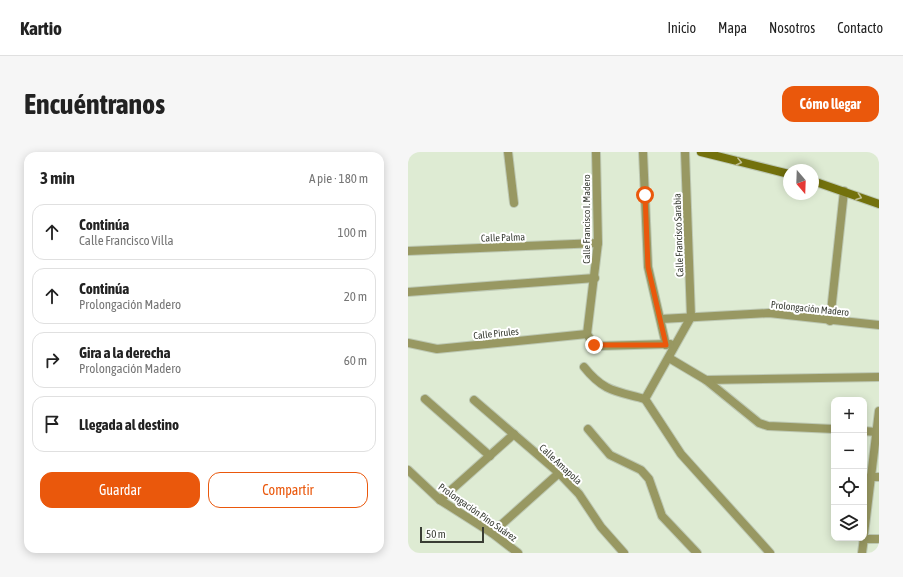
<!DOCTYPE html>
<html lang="es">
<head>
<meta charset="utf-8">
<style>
	:root { --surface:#fff; --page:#f6f6f6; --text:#222; --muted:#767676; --line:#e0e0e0; --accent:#ea580c }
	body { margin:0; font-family:"Asap Condensed",sans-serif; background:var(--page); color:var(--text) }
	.controls { position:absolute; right:12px; bottom:12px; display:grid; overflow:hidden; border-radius:8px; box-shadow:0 2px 10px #0003 }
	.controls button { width:36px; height:36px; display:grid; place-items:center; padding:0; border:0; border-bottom:1px solid var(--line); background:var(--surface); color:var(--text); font:20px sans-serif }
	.compass { position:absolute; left:375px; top:12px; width:36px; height:36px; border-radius:50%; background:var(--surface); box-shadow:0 2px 10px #0003; rotate:161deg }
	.scale { position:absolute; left:12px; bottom:10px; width:64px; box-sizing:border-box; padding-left:4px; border:2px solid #393d34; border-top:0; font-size:11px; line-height:14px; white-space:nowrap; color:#393d34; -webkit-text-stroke:3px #fff; paint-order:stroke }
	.stop { position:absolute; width:12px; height:12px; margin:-9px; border:3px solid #ea580c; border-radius:50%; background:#fff }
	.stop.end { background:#ea580c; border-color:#fff; box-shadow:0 1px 4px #0008 }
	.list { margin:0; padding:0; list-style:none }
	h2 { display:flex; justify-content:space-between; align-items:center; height:52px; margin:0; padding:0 16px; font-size:17px }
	h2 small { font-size:13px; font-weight:400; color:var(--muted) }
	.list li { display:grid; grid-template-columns:26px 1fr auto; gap:12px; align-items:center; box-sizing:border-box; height:56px; margin:0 8px 8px; padding:0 8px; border:1px solid var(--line); border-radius:12px }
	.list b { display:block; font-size:15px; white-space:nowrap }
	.list p { margin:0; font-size:13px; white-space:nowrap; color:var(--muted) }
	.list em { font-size:13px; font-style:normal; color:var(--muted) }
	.actions { display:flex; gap:8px; padding:12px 16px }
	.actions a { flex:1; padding:9px 0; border:1px solid var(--accent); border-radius:12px; text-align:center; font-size:14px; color:var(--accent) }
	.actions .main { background:var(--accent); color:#fff }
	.icon { flex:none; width:22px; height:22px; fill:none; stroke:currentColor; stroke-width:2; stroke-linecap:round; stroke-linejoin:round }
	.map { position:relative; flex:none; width:471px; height:401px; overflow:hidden; border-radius:12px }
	header { display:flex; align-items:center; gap:24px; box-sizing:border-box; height:56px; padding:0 20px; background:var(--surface); border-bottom:1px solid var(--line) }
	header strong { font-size:19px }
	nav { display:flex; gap:22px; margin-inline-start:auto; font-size:14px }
	.intro { display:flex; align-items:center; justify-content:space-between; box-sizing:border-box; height:96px; padding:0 24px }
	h1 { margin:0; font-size:28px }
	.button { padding:10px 18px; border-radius:12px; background:var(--accent); color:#fff; font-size:14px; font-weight:700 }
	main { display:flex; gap:24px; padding:0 24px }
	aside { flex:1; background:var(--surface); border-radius:12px; box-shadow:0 2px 10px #0003 }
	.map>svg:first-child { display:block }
</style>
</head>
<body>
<header>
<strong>Kartio</strong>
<nav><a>Inicio</a><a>Mapa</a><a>Nosotros</a><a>Contacto</a></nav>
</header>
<div class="intro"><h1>Encuéntranos</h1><a class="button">Cómo llegar</a></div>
<main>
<aside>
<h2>3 min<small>A pie · 180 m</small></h2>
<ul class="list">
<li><svg class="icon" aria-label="ahead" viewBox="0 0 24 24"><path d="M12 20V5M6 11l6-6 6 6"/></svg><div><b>Continúa</b><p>Calle Francisco Villa</p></div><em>100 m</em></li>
<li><svg class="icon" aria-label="ahead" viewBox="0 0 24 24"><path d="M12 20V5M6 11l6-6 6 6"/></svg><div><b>Continúa</b><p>Prolongación Madero</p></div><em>20 m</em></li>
<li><svg class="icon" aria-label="right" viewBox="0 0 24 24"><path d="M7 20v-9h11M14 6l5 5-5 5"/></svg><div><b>Gira a la derecha</b><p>Prolongación Madero</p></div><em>60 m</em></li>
<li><svg class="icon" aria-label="arrive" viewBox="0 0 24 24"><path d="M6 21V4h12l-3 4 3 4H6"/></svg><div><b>Llegada al destino</b></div></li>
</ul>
<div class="actions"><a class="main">Guardar</a><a>Compartir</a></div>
</aside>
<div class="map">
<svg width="471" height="401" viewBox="0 0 471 401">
	<rect width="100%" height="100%" fill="#deebd3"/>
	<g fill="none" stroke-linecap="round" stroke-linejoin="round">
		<g stroke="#bdc8b3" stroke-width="10">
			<g id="street">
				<path d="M100,0L106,51"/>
				<path d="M235,0L240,115L258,193"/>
				<path d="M277,0L283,165L237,247L273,302L362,401"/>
				<path d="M0,99L190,91"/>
				<path d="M0,140L187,126"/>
				<path d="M253,167L361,161L471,173"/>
				<path d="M422,169L436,39"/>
				<path d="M179,182L190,91L188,0"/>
				<path d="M179,182L186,193L190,194L262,192"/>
				<path d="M0,191L29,197L179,182"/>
				<path d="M261,206L298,228L471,225"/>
				<path d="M176,215C196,240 208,239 237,247"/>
				<path d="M298,228L351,271L360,274L426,277"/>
				<path d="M17,247L82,304"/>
				<path d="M66,248L151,321L171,342L193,375L216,401"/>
				<path d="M180,277L202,303L233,318L241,327L254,364L289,401"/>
				<path d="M456,279L468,280"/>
				<path d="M0,318L32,348L84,381L110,401"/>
				<path d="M462,325H471"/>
				<path d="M32,348L106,282"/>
				<path d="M84,381L151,321"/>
				<path d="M456,382L471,259"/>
				<path d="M455,387H471"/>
				<path d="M454,401L456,386"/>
			</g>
		</g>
		<g stroke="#bdc8b3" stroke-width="10">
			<g id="secondary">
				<path d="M293,0L381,22"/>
				<path d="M405,29L471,52"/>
			</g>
		</g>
		<use href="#street" stroke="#989862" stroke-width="8"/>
		<use href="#secondary" stroke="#73710c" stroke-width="8"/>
	</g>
	<defs><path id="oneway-chevron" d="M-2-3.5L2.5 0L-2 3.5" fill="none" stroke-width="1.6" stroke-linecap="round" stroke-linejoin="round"/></defs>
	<g stroke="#c0bf92">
		<use href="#oneway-chevron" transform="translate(331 10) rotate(14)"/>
		<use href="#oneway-chevron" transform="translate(451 45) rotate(20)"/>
	</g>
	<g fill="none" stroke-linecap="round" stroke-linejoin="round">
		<path stroke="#ea580c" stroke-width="5" d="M186,193H258L240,115L237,43"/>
	</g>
	<g text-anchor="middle" stroke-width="4" stroke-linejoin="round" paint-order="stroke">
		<g font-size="10" fill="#393d34" stroke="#fff">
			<text transform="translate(178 67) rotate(-90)" y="4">Calle Francisco I. Madero</text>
			<text transform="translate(270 83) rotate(-92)" y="4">Calle Francisco Sarabia</text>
			<text transform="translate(95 85) rotate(-2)" y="4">Calle Palma</text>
			<text transform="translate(402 156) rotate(6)" y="4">Prolongación Madero</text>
			<text transform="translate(88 181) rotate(-6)" y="4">Calle Pirules</text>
			<text transform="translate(153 312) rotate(43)" y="4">Calle Amapola</text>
			<text transform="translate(70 360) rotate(35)" y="4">Prolongación Pino Suárez</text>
		</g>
	</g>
</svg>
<div class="controls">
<button>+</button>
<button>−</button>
<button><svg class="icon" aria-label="locate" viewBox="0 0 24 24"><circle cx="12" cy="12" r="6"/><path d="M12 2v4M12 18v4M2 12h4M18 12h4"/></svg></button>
<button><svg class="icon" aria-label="layers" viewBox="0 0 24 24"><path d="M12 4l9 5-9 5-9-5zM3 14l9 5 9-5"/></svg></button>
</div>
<svg class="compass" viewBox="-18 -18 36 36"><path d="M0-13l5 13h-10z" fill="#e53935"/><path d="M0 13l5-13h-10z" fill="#767676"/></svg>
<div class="scale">50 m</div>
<div class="stop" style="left:237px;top:43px"></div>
<div class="stop end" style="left:186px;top:193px"></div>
</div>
</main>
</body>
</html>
